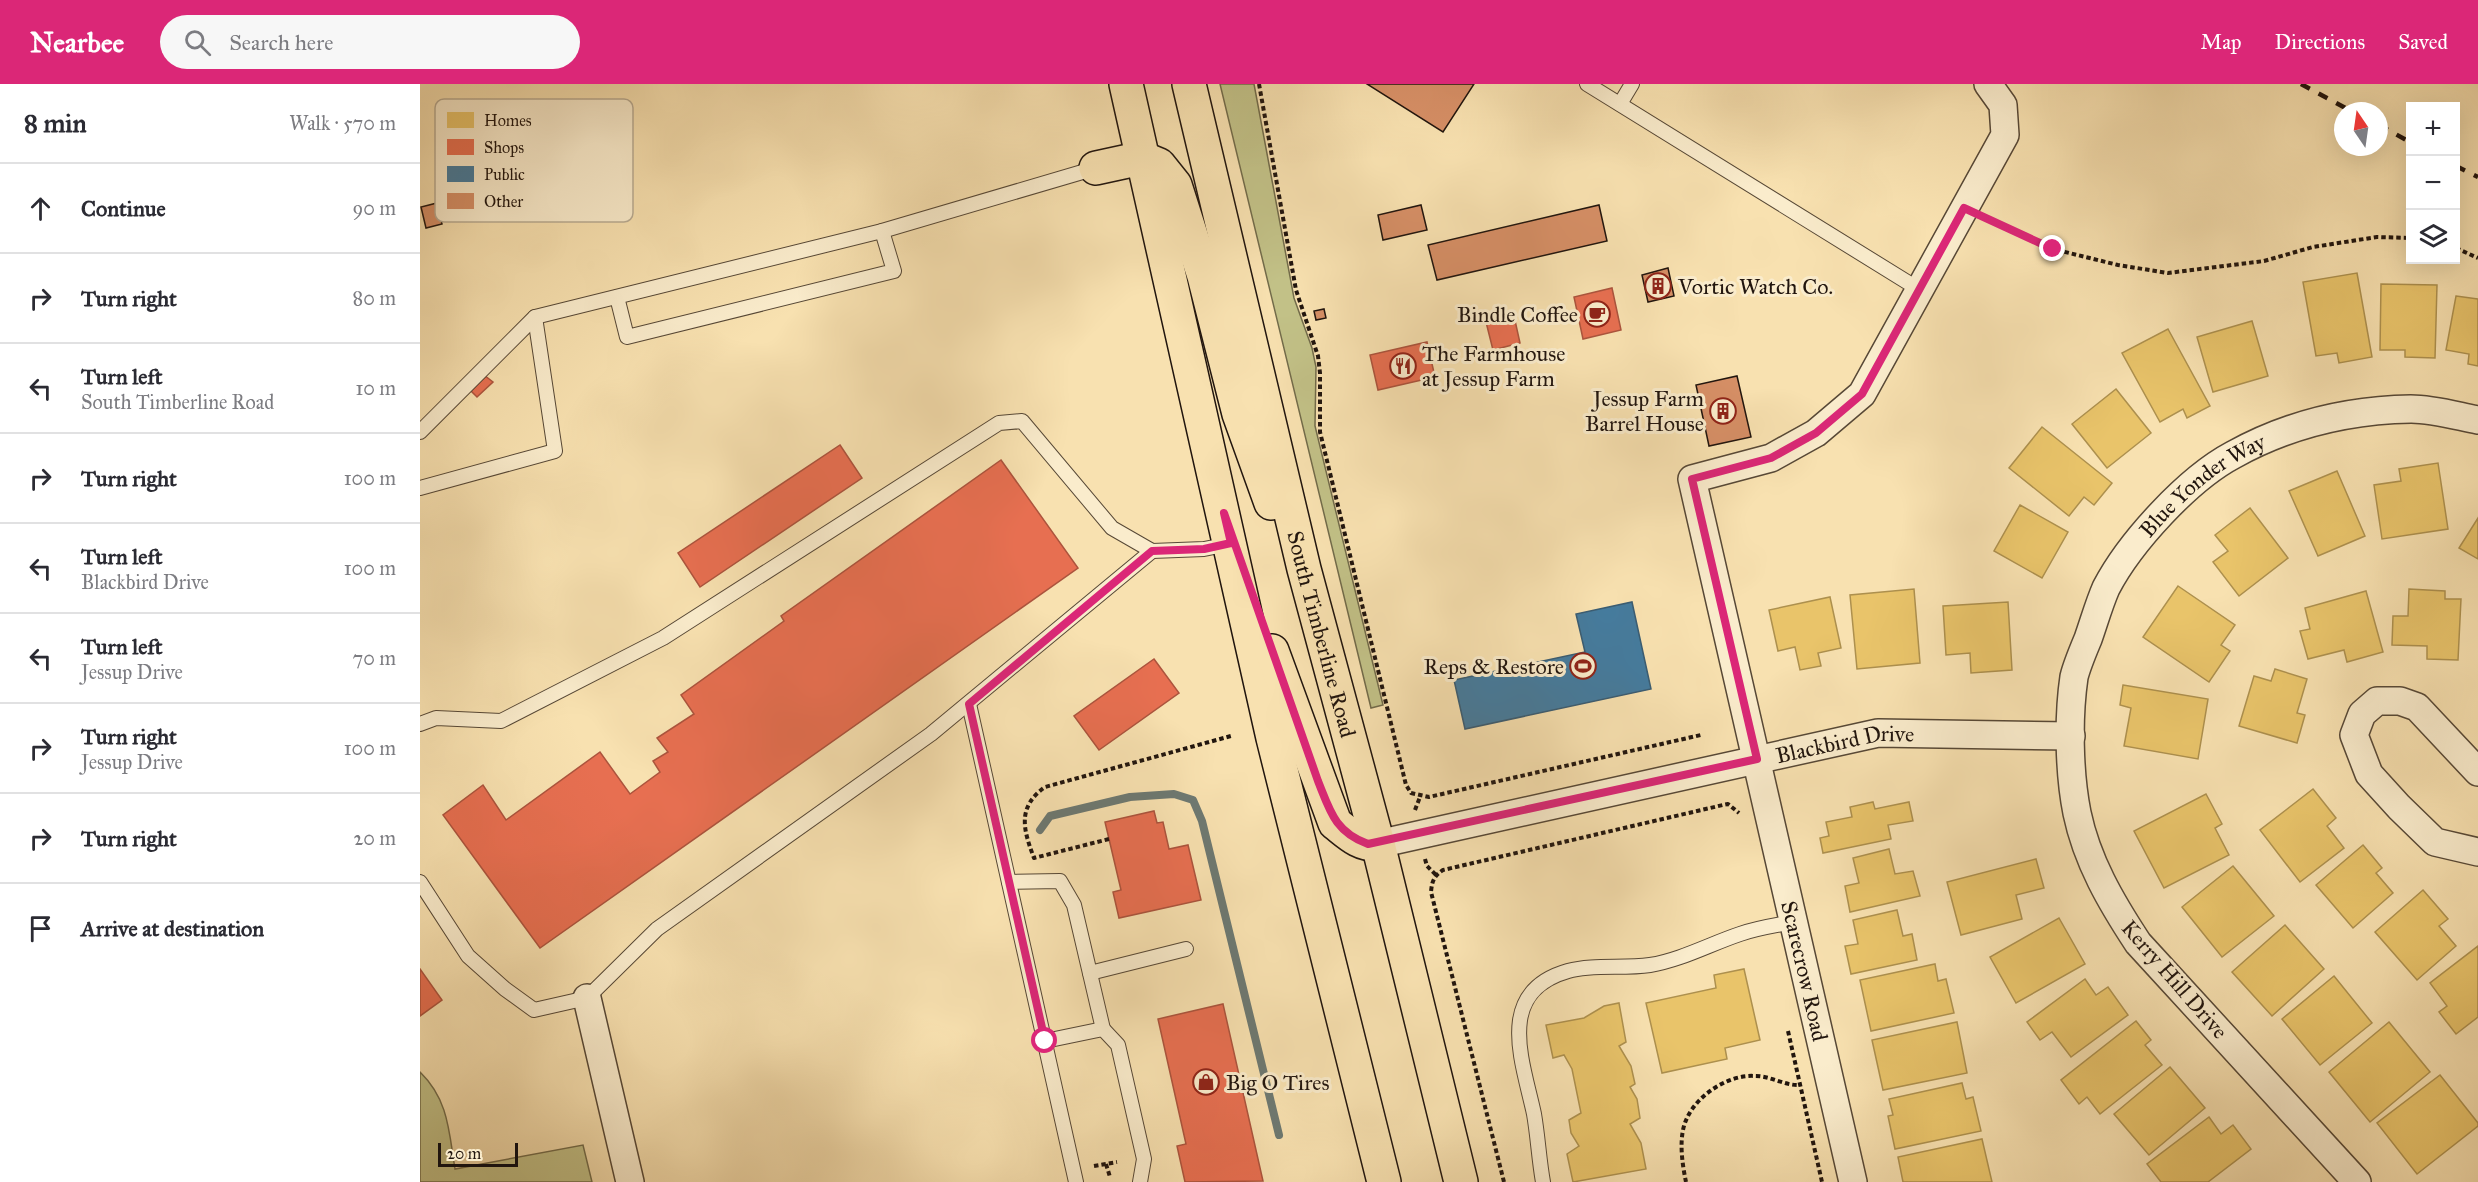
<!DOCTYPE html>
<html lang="en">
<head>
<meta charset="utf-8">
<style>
	:root { --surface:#fff; --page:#f7f7f7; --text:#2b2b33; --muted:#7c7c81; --line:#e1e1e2; --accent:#db2777 }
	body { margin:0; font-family:"IM FELL Great Primer",serif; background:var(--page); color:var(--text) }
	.controls { position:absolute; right:18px; top:18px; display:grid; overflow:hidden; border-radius:0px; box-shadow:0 6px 24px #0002 }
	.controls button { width:54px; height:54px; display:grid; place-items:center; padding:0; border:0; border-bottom:2px solid var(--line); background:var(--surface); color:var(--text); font:30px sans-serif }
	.compass { position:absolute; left:1914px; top:18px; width:54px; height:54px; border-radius:50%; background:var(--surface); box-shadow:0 6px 24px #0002; rotate:347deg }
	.scale { position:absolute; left:18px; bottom:15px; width:80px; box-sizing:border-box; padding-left:6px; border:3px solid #21150e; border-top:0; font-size:16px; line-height:21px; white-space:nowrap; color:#21150e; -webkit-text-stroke:4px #faeccc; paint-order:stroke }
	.stop { position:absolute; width:18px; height:18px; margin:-14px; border:4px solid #db2777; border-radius:50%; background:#fff }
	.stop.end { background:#db2777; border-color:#fff; box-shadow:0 2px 6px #0008 }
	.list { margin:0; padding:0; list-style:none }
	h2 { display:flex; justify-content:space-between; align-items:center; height:78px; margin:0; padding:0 24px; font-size:26px }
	h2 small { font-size:20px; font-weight:400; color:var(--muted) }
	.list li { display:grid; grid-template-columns:39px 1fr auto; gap:18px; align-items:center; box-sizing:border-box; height:90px; padding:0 24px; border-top:2px solid var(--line) }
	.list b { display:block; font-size:22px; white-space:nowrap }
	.list p { margin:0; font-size:20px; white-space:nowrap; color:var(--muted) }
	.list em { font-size:20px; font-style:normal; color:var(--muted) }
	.icon { flex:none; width:33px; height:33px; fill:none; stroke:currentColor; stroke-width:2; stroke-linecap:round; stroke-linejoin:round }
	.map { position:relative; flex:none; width:2058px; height:1098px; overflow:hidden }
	header { display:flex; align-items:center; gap:36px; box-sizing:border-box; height:84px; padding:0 30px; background:var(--accent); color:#fff }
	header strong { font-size:28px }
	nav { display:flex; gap:33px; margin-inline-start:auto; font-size:21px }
	.search { width:420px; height:54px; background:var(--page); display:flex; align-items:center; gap:15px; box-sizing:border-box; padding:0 21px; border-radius:33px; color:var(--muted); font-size:22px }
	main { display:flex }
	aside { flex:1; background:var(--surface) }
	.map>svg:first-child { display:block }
</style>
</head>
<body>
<header>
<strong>Nearbee</strong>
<div class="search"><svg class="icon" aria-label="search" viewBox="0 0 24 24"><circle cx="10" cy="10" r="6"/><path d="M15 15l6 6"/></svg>Search here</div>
<nav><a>Map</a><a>Directions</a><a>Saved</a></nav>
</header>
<main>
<aside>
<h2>8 min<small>Walk · 570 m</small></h2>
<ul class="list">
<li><svg class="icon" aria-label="ahead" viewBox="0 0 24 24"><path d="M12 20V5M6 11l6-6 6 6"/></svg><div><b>Continue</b></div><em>90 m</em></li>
<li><svg class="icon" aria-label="right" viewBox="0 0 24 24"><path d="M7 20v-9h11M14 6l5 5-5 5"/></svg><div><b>Turn right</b></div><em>80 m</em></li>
<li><svg class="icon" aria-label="left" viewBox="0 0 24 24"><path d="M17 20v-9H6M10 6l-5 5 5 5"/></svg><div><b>Turn left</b><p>South Timberline Road</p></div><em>10 m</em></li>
<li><svg class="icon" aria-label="right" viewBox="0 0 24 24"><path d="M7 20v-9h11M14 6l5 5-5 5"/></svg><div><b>Turn right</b></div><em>100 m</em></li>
<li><svg class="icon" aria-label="left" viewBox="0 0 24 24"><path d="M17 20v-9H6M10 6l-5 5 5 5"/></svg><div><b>Turn left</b><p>Blackbird Drive</p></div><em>100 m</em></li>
<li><svg class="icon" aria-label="left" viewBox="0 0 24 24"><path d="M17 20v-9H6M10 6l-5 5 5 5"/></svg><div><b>Turn left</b><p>Jessup Drive</p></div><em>70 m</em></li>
<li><svg class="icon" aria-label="right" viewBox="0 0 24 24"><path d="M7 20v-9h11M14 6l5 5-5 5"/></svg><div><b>Turn right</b><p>Jessup Drive</p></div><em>100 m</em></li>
<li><svg class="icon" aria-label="right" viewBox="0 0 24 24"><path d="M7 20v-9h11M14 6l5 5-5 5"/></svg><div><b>Turn right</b></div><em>20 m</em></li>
<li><svg class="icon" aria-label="arrive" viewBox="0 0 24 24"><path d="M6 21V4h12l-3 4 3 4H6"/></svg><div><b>Arrive at destination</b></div></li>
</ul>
</aside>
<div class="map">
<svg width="2058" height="1098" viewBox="0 0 2058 1098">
	<rect width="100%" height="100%" fill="#f8e1b0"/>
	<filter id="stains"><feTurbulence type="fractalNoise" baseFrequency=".00333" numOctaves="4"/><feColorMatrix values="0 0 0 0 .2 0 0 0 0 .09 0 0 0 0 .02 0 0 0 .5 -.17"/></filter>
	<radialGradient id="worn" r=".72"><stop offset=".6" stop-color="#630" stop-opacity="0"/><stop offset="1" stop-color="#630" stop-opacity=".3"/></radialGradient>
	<g fill="#c2c187" stroke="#726b4a" stroke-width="1.5">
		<path d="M800,0H834L874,214L892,264L896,283L895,342L963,621L951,624Z"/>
		<path d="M0,988C29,1016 29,1049 35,1085L163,1061L172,1098H0Z"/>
	</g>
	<g fill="#e9c46a" stroke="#ad904e" stroke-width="1.5">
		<path d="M1937,189L1952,273L1919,279L1917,269L1896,272L1883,198Z"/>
		<path d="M1961,200L2017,201L2015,274L1985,273V266H1960Z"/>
		<path d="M2036,212L2058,215V282L2048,280L2049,270L2026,266Z"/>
		<path d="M1832,237L1848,292L1793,308L1777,253Z"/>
		<path d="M1748,245L1790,322L1767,334L1763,325L1740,338L1702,269Z"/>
		<path d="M1696,305L1731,349L1687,384L1652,340Z"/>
		<path d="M1622,343L1692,399L1674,421L1664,413L1649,432L1589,384Z"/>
		<path d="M2018,379L2028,445L1962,455L1954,401L1981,397L1979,385Z"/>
		<path d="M1917,387L1945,452L1898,472L1869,407Z"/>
		<path d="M1600,421L1648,448L1622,494L1574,467Z"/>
		<path d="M1830,424L1868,474L1819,512L1793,478L1808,467L1795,451Z"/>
		<path d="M2058,434V475L2039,464Z"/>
		<path d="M1758,502L1815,541L1801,561L1810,567L1789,598L1723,553Z"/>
		<path d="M1494,505L1500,579L1437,585L1430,511Z"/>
		<path d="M1989,505L2025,507V515H2041L2038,576L2007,575V562L1972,561L1973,532H1988Z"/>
		<path d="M1946,507L1963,568L1927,578L1924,566L1888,575L1880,547L1890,545L1885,524Z"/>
		<path d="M1410,513L1421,564L1398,569L1401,582L1380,586L1375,563L1358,567L1349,526Z"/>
		<path d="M1588,518L1592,586L1551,589L1550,569L1526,571L1523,522Z"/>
		<path d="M1855,585L1887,595L1877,629L1885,631L1877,659L1819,642L1834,592L1851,597Z"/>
		<path d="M1703,601L1788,615L1778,675L1704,662L1711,624L1700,621Z"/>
		<path d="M1893,705L1916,734L1907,742L1924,764L1880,798L1840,746Z"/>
		<path d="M1786,710L1802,740L1795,744L1809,771L1744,804L1714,747Z"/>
		<path d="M1453,718L1455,725L1489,718L1493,737L1468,741L1471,755L1403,769L1400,754L1409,752L1406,738L1432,733L1430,723Z"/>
		<path d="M1943,761L1962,784L1956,789L1973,809L1933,844L1896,801Z"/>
		<path d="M1469,765L1475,790L1493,787L1500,812L1430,828L1425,802L1439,799L1433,774Z"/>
		<path d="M1616,775L1624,804L1596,811L1602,835L1541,851L1527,798Z"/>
		<path d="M1813,782L1854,832L1802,873L1762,823Z"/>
		<path d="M2003,806L2028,835L2019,842L2036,862L1997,896L1955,848Z"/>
		<path d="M1477,826L1483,852L1492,850L1497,876L1431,890L1425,862L1438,860L1433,836Z"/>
		<path d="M1639,834L1665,880L1596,919L1570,873Z"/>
		<path d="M1865,841L1904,885L1852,932L1812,888Z"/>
		<path d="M2058,862V933L2036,950L2019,928L2027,922L2010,899Z"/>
		<path d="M1515,880L1518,897L1526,895L1534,929L1451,947L1440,896Z"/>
		<path d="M1324,885L1340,956L1305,964L1307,975L1242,989L1226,919L1296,904L1294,891Z"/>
		<path d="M1914,892L1952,939L1900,981L1862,935Z"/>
		<path d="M1665,895L1676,911L1688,903L1708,931L1651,973L1632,948L1620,956L1607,938Z"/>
		<path d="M1199,919L1206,958L1199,962L1211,982L1215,1000L1210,1003L1217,1015L1220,1034L1210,1040L1221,1059L1226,1085L1153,1098L1147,1070L1159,1062L1151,1049L1149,1036L1161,1029L1152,985L1144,971L1133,974L1126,941L1164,934L1184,922Z"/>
		<path d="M1716,937L1731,956L1725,961L1742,981L1680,1030L1667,1013L1659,1020L1641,996Z"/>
		<path d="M1537,938L1547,989L1463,1006L1452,956Z"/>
		<path d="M1969,938L2010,988L1950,1038L1909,988Z"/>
		<path d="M1750,983L1785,1024L1729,1071L1694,1030Z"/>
		<path d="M2020,991L2058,1039V1042L1997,1090L1957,1039Z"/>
		<path d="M1542,999L1546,1015L1553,1013L1561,1047L1475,1065L1468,1032L1473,1031L1469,1015Z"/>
		<path d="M1789,1033L1801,1050L1813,1041L1831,1065L1788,1098H1741L1727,1080Z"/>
		<path d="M1562,1055L1572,1098H1483L1478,1073Z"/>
	</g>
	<g fill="#e76f51" stroke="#ac543d" stroke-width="1.5">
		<path d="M1192,204L1201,246L1163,255L1154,213Z"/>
		<path d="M1094,232L1100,259L1073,266L1066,238Z"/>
		<path d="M1007,258L1015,293L958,306L950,271Z"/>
		<path d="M64,291L73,298L57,313L50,306Z"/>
		<path d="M420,361L442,394L280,503L258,469Z"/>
		<path d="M581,376L658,484L120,864L23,731L63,701L86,736L180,668L210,710L240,688L233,677L248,668L237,654L274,630L261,611L364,537L361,532Z"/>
		<path d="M734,575L759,609L679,666L654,632Z"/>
		<path d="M734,727L737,739L743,738L749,765L768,761L781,816L699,834L693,808L701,806L685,738Z"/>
		<path d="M0,885L22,916L0,932Z"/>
		<path d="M803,920L843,1097L765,1098L757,1062L766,1060L738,935Z"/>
	</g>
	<path fill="#457b9d" stroke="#3a5c72" stroke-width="1.5" d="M1212,518L1231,605L1045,645L1034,596L1165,568L1156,530Z"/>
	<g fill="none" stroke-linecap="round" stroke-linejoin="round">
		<path stroke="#6d7972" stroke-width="8" d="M620,746L630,732L710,713L754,710L773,716L782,737L859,1051"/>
	</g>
	<g fill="#d68f66" stroke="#21150e" stroke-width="1.5">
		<path d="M947,0H1054L1023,48Z"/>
		<path d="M17,119L22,140L6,144L1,123Z"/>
		<path d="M1001,121L1007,146L963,156L958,131Z"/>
		<path d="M1179,121L1187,157L1017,196L1008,161Z"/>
		<path d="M1248,184L1254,212L1228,218L1222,191Z"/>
		<path d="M904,225L906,234L896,236L894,227Z"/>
		<path d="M1317,292L1331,353L1289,362L1276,301Z"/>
	</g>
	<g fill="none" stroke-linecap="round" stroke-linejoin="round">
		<g stroke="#574836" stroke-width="16">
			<g id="service">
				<path d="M1167,0L1500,206"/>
				<path d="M1200,20L1212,0"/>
				<path d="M197,213L207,253L474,187L462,147"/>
				<path d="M0,348L115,233L462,147L676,84"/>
				<path d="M0,404L135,367L115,233"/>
				<path d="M549,620L656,1098"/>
				<path d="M0,640L16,634L81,637L243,554L579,339L602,337L692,444L732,467L784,465L809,460"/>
				<path d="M0,798L48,872L85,905L114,926L167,914L237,845L511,650L732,467"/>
				<path d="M589,798L640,797L654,821L683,945"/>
				<path d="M670,889L766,865"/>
				<path d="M625,957L683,945L698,961L724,1075L720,1098"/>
				<path d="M1123,1098C1119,1076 1118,1053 1114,1030C1103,978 1074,908 1148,887C1174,880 1203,885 1230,881C1261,876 1290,860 1320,850C1337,844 1356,841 1374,838"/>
			</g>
		</g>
		<g stroke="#574836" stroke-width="30">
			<g id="minor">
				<path d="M2058,688L1997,623L1980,617H1957L1942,630L1934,651L1949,690L1979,723L2015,758L2058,768"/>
				<path id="s1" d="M958,760L1458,649L1651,652"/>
				<path d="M167,914L210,1098"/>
				<path d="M1433,1098L1272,395L1351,374L1396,349L1442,310L1585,51L1583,21L1568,0"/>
				<path id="s2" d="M1937,1098L1718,859C1691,818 1667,777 1657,729C1649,689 1648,634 1654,593C1657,581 1663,567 1668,555C1674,538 1679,520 1686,504C1710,458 1768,395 1813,371C1867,341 1929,326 1991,325C2013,325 2037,332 2058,336"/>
			</g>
		</g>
		<g stroke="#21150e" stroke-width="36">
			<g id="primary">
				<path d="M706,0L853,654L964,1098"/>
				<path id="s3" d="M769,0L884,485L958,760L1041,1098"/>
				<path d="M676,84L722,74L739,81L755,101L784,192L819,330L851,419"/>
				<path d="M852,567L915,739C929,750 939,761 958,760"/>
			</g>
		</g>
		<g stroke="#21150e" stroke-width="4" stroke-dasharray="4.5 3" stroke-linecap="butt">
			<path d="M839,0L876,206L898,272L900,289V348L986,701L991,709L1009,713L1281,651"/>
			<path d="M1569,135L1633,165L1698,181L1748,189L1844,177L1893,163L1957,153L1990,154"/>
			<path d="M2036,164L2058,174"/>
			<path d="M995,726L1000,713"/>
			<path d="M689,755L614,774C603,745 597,723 625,703L811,652"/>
			<path d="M1005,775L1007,782L1016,791"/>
			<path d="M1368,947L1402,1098"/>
			<path d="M686,1080L690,1093"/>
			<path d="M674,1082L697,1078"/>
			<path d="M1084,1098L1011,808C1012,797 1014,792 1023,786L1303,721L1308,720L1319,729"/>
			<path d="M1266,1098C1262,1079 1258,1052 1267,1034C1278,1010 1310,990 1335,992C1351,992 1365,1002 1380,1001"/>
		</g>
		<use href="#service" stroke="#faeccc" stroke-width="14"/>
		<use href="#minor" stroke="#faeccc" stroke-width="27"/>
		<use href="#primary" stroke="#f8e1b0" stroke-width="33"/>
		<g stroke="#21150e" stroke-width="4.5" stroke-dasharray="10 10" stroke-linecap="butt">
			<path d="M1881,0L1931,27"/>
			<path d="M1959,41L1990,58"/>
			<path d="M2036,82L2058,93"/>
		</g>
	</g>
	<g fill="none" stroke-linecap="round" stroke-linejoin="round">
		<path stroke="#db2777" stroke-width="8" d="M625,957L549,620L732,467L784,465L811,459L804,429L898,697C910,727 915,748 948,760L1337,675L1272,395L1351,374L1396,349L1442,310L1544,124L1633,165"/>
	</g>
	<defs>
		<g id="building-ring" transform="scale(1.35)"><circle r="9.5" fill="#faeccc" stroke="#8f2418" stroke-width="1.5"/><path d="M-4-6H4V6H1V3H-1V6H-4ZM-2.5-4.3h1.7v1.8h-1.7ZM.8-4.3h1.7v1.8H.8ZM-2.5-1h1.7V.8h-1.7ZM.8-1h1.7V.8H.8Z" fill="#8f2418"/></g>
		<g id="cafe-ring" transform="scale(1.35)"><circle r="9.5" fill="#faeccc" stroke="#8f2418" stroke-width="1.5"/><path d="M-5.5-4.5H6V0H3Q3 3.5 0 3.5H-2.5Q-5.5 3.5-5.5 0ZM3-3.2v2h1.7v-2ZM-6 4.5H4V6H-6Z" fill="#8f2418"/></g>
		<g id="restaurant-ring" transform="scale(1.35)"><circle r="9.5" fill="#faeccc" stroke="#8f2418" stroke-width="1.5"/><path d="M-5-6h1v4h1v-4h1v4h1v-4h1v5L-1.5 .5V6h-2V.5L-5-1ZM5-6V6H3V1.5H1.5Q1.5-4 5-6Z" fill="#8f2418"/></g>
		<g id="stadium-ring" transform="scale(1.35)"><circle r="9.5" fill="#faeccc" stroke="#8f2418" stroke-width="1.5"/><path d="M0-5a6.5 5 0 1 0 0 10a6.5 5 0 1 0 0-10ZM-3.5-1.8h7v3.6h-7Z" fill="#8f2418"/></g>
		<g id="shop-ring" transform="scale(1.35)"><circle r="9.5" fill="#faeccc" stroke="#8f2418" stroke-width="1.5"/><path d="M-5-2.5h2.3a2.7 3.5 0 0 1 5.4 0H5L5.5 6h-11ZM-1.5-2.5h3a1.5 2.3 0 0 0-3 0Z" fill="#8f2418"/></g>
	</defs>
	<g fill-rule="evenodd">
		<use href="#building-ring" x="1238" y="202"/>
		<use href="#cafe-ring" x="1177" y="230"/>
		<use href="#restaurant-ring" x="983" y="282"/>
		<use href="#building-ring" x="1303" y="327"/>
		<use href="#stadium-ring" x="1163" y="582"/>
		<use href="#shop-ring" x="786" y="998"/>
	</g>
	<g text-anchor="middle" stroke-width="6" stroke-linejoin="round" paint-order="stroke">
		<g font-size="22" fill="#21150e" stroke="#faeccc" text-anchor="start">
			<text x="1258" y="210">Vortic Watch Co.</text>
			<text x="1158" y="238" text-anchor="end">Bindle Coffee</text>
			<text x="1002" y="277">The Farmhouse<tspan x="1002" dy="25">at Jessup Farm</tspan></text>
			<text x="1284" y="322" text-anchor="end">Jessup Farm<tspan x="1284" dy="25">Barrel House</tspan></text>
			<text x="1144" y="590" text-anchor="end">Reps &amp; Restore</text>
			<text x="806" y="1006">Big O Tires</text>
		</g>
		<g font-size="22" fill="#21150e" stroke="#faeccc">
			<text dy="8" stroke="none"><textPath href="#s2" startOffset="843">Blue Yonder Way</textPath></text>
			<text dy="8" stroke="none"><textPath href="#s3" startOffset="566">South Timberline Road</textPath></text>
			<text dy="8" stroke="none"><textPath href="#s1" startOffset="478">Blackbird Drive</textPath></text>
			<text transform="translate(1385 887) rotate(77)" y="8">Scarecrow Road</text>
			<text transform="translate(1755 895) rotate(49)" y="8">Kerry Hill Drive</text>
		</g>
	</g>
	<rect x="15" y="15" width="198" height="123" rx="9" fill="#faeccc" stroke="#b9ac93" stroke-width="1.5"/>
	<rect x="27" y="28" width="27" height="16" fill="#e9c46a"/>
	<rect x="27" y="55" width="27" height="16" fill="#e76f51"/>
	<rect x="27" y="82" width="27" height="16" fill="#457b9d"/>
	<rect x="27" y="109" width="27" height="16" fill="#d68f66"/>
	<g font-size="16" fill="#21150e">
		<text x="64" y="42">Homes</text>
		<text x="64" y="69">Shops</text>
		<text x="64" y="96">Public</text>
		<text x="64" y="123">Other</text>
	</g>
	<rect width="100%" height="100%" filter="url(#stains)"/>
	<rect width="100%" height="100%" fill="url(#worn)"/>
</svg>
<div class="controls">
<button>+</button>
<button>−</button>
<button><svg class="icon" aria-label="layers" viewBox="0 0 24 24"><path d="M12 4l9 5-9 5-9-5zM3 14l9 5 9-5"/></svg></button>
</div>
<svg class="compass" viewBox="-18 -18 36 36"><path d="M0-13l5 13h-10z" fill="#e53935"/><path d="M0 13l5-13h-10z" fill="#7c7c81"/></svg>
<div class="scale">20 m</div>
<div class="stop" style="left:625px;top:957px"></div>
<div class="stop end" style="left:1633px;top:165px"></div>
</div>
</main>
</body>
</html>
